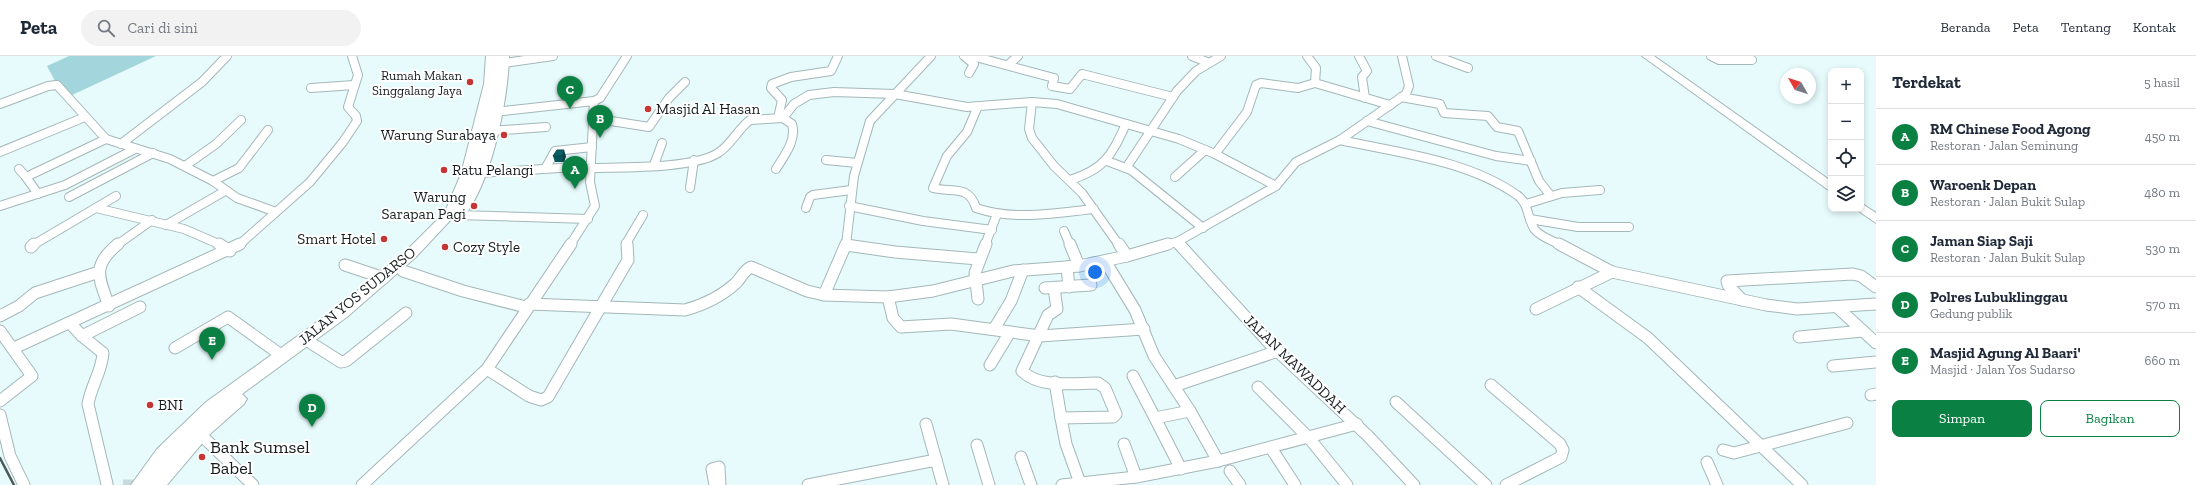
<!DOCTYPE html>
<html lang="id">
<head>
<meta charset="utf-8">
<style>
	:root { --surface:#fff; --page:#f2f2f3; --text:#1f2937; --muted:#747a83; --line:#e0e1e3; --accent:#0b8043 }
	body { margin:0; font-family:"Zilla Slab",serif; background:var(--page); color:var(--text) }
	.controls { position:absolute; right:12px; top:12px; display:grid; overflow:hidden; border-radius:8px; box-shadow:0 2px 6px #0003 }
	.controls button { width:36px; height:36px; display:grid; place-items:center; padding:0; border:0; border-bottom:1px solid var(--line); background:var(--surface); color:var(--text); font:20px sans-serif }
	.compass { position:absolute; left:1780px; top:12px; width:36px; height:36px; border-radius:50%; background:var(--surface); box-shadow:0 2px 6px #0003; rotate:309deg }
	.you { position:absolute; left:1095px; top:216px; width:14px; height:14px; margin:-10px; border:3px solid #fff; border-radius:50%; background:#1a73e8; box-shadow:0 0 0 6px #1a73e833 }
	.badge { display:grid; place-items:center; width:26px; height:26px; border-radius:50%; background:var(--accent); color:#fff; font-size:13px; font-weight:700 }
	.pin { position:absolute; translate:-50% -33px; filter:drop-shadow(0 1px 2px #0008) }
	.pin::after { content:''; position:absolute; top:21px; width:14px; height:12px; background:inherit; clip-path:polygon(0 0,100% 0,50% 100%) }
	.list { margin:0; padding:0; list-style:none }
	h2 { display:flex; justify-content:space-between; align-items:center; height:52px; margin:0; padding:0 16px; font-size:17px }
	h2 small { font-size:13px; font-weight:400; color:var(--muted) }
	.list li { display:grid; grid-template-columns:26px 1fr auto; gap:12px; align-items:center; box-sizing:border-box; height:56px; padding:0 16px; border-top:1px solid var(--line) }
	.list b { display:block; font-size:15px; white-space:nowrap }
	.list p { margin:0; font-size:13px; white-space:nowrap; color:var(--muted) }
	.list em { font-size:13px; font-style:normal; color:var(--muted) }
	.actions { display:flex; gap:8px; padding:12px 16px }
	.actions a { flex:1; padding:9px 0; border:1px solid var(--accent); border-radius:8px; text-align:center; font-size:14px; color:var(--accent) }
	.actions .main { background:var(--accent); color:#fff }
	.icon { flex:none; width:22px; height:22px; fill:none; stroke:currentColor; stroke-width:2; stroke-linecap:round; stroke-linejoin:round }
	.map { position:relative; flex:none; width:1876px; height:429px; overflow:hidden }
	header { display:flex; align-items:center; gap:24px; box-sizing:border-box; height:56px; padding:0 20px; background:var(--surface); border-bottom:1px solid var(--line) }
	header strong { font-size:19px }
	nav { display:flex; gap:22px; margin-inline-start:auto; font-size:14px }
	.search { width:280px; height:36px; background:var(--page); display:flex; align-items:center; gap:10px; box-sizing:border-box; padding:0 14px; border-radius:22px; color:var(--muted); font-size:15px }
	main { display:flex }
	aside { flex:1; background:var(--surface) }
	.map>svg:first-child { display:block }
</style>
</head>
<body>
<header>
<strong>Peta</strong>
<div class="search"><svg class="icon" aria-label="search" viewBox="0 0 24 24"><circle cx="10" cy="10" r="6"/><path d="M15 15l6 6"/></svg>Cari di sini</div>
<nav><a>Beranda</a><a>Peta</a><a>Tentang</a><a>Kontak</a></nav>
</header>
<main>
<div class="map">
<svg width="1876" height="429" viewBox="0 0 1876 429">
	<rect width="100%" height="100%" fill="#e7fbfd"/>
	<path fill="#a3d6dc" d="M69,0H156L70,40L56,27L47,10Z"/>
	<g fill="none" stroke-linecap="round" stroke-linejoin="round">
		<path stroke="#c8dadb" stroke-width="11" stroke-dasharray="11 5.5" stroke-linecap="butt" d="M123,429H134"/>
		<g stroke="#a4b7b9" stroke-width="10">
			<g id="minor-far1">
				<path d="M964,0L974,8L969,17"/>
				<path d="M972,0L1054,22L1052,30L1070,33L1082,18L1173,41"/>
				<path d="M1192,0L1207,6"/>
				<path d="M1307,0L1316,12L1315,27"/>
				<path d="M1359,0L1367,15L1362,21L1365,42"/>
				<path d="M1436,0L1468,12"/>
				<path d="M1711,0L1719,4H1752"/>
				<path d="M504,7L553,0"/>
				<path d="M1008,9L1018,0"/>
				<path d="M311,32L354,29"/>
				<path d="M1401,41L1440,48L1444,57L1488,60L1497,71L1518,75L1539,125L1551,140"/>
				<path d="M1032,46L1029,73L1032,82L1054,110L1082,137L1119,189"/>
				<path d="M0,48L48,30L57,29L106,83L170,103L213,125L237,142L276,156"/>
				<path d="M978,50L967,76L947,100L933,132C952,137 969,128 976,152C1014,165 1055,157 1094,153"/>
				<path d="M495,56L594,45L600,42L627,0"/>
				<path d="M778,62L782,44L771,32L772,28L791,21L831,15L838,0"/>
				<path d="M783,62L794,48L809,39L834,36L895,38L967,51L1032,46L1057,48L1179,83L1215,98L1276,130"/>
				<path d="M1367,65L1496,100L1531,105"/>
				<path d="M593,68L611,65L649,71L669,42L685,26"/>
				<path d="M490,75L546,71"/>
				<path d="M1340,84C1399,97 1467,104 1517,139C1529,147 1527,163 1535,174C1541,181 1553,185 1561,189"/>
				<path d="M121,88L202,26L227,0"/>
				<path d="M0,96L85,61"/>
				<path d="M1215,98L1247,56L1256,29L1261,27L1298,32L1315,27L1390,49"/>
				<path d="M826,104L857,107"/>
				<path d="M1107,105L1131,114L1203,172"/>
				<path d="M654,109L662,87"/>
				<path d="M185,110L216,88L241,64"/>
				<path d="M591,112C622,111 693,113 718,97C731,89 738,73 750,64L783,62L792,68C797,84 784,100 776,113"/>
				<path d="M1126,112L1177,35L1196,15L1221,0"/>
				<path d="M19,113L26,121"/>
				<path d="M545,113L555,95L592,91"/>
				<path d="M479,117L591,110"/>
				<path d="M1175,121L1205,94"/>
				<path d="M1070,124C1105,113 1111,100 1126,68"/>
				<path d="M213,125L239,112L268,74"/>
				<path d="M690,132L694,104"/>
				<path d="M38,138L26,121L106,83"/>
				<path d="M69,141L153,97"/>
				<path d="M1526,148L1562,137L1600,134"/>
				<path d="M0,150L65,129L135,93"/>
				<path d="M849,150L923,165L992,174"/>
				<path d="M96,152L184,173L221,189"/>
				<path d="M806,152L810,141L813,139L851,134"/>
				<path d="M458,159L588,163"/>
				<path d="M1530,163L1578,171H1629"/>
				<path d="M166,169L225,135"/>
				<path d="M1064,175L1070,189"/>
				<path d="M1177,186L1180,189"/>
				<path d="M33,189L116,140"/>
				<path d="M117,189L152,164"/>
				<path d="M239,189L310,126L343,86L357,65L356,60L348,51L358,19L352,0"/>
				<path d="M570,189L595,150L590,126L594,45"/>
				<path d="M627,189V186L643,159"/>
				<path d="M846,189H849"/>
				<path d="M846,189L854,120L870,65L931,0"/>
				<path d="M985,189L997,158"/>
				<path d="M1165,189L1177,186L1276,130L1296,106L1340,84L1406,38L1409,30L1402,0"/>
			</g>
		</g>
		<g stroke="#a4b7b9" stroke-width="13">
			<g id="minor">
				<path d="M219,188L230,195"/>
				<path d="M1070,188L1079,210"/>
				<path d="M1119,188L1127,200"/>
				<path d="M1179,188L1272,290L1368,380L1414,429"/>
				<path d="M1559,188L1612,216L1766,249L1797,253L1876,248"/>
				<path d="M846,189L895,196L978,203"/>
				<path d="M31,191L34,188"/>
				<path d="M1105,205L1135,254L1154,300L1190,355L1218,405"/>
				<path d="M345,209L384,222"/>
				<path d="M1067,211L1069,231"/>
				<path d="M403,215L463,235L526,251"/>
				<path d="M1578,231L1648,282L1802,429"/>
				<path d="M1045,232L1091,229"/>
				<path d="M1054,232L1057,253L1048,259L1022,315C1040,333 1075,327 1098,327L1105,332L1116,358L1113,361L1061,362L1066,388L1080,427"/>
				<path d="M824,239L846,188"/>
				<path d="M888,241L893,262L901,271L951,268L1040,280L1144,273"/>
				<path d="M978,243L975,217L986,188"/>
				<path d="M1742,244L1728,229L1727,225L1853,218L1861,220L1876,231"/>
				<path d="M529,248L685,254C703,249 722,240 736,227C741,222 744,214 751,211L807,235L824,239L888,241L933,235L1013,215L1079,210L1127,200L1168,188"/>
				<path d="M109,250C99,222 91,210 118,188"/>
				<path d="M1837,251L1876,287"/>
				<path d="M1536,253L1612,216"/>
				<path d="M0,260L19,250L35,237L99,216"/>
				<path d="M70,267L82,280L103,297C102,315 91,330 88,348L107,428"/>
				<path d="M994,273L1011,245L1023,214"/>
				<path d="M0,275L32,320L0,345"/>
				<path d="M82,280L140,251"/>
				<path d="M1799,281L1863,275"/>
				<path d="M311,287L341,306L346,305L406,257"/>
				<path d="M14,292L240,188"/>
				<path d="M175,292L228,261L281,299"/>
				<path d="M990,309L1010,276"/>
				<path d="M1833,310L1876,306"/>
				<path d="M487,313L529,340L541,344L548,341L628,204L627,188"/>
				<path d="M1133,320L1155,362L1190,355"/>
				<path d="M1055,326L1061,362"/>
				<path d="M1491,329L1560,388L1563,394L1561,401L1506,429"/>
				<path d="M1174,330L1278,295"/>
				<path d="M1258,331L1309,382L1347,429"/>
				<path d="M1871,339L1876,338"/>
				<path d="M1396,346L1486,429"/>
				<path d="M0,359L10,400L24,429"/>
				<path d="M1155,362L1181,413"/>
				<path d="M926,368L943,429"/>
				<path d="M200,378L253,429"/>
				<path d="M1124,388L1136,421"/>
				<path d="M977,389L989,429"/>
				<path d="M1271,392L1295,429"/>
				<path d="M1723,394L1734,397L1847,367"/>
				<path d="M1021,401L1031,429"/>
				<path d="M1707,406L1717,429"/>
				<path d="M1230,415L1240,429"/>
				<path d="M362,429L487,313L571,188"/>
				<path d="M715,429L712,413L719,411L720,429"/>
				<path d="M808,429L936,404"/>
				<path d="M1062,429L1136,421L1218,405L1357,368"/>
			</g>
		</g>
		<g stroke="#a4b7b9" stroke-width="2">
			<g id="major">
				<path d="M1642,0H1654L1831,125V134L1827,133Z"/>
				<path d="M1861,147L1876,157V167L1857,154L1861,153Z"/>
			</g>
		</g>
		<g stroke="#a4b7b9" stroke-width="2">
			<path id="highway" d="M486,0H509C508,44 493,118 468,155H459L416,201L347,261L242,338L247,343L244,348L210,378L167,429H131L157,393L206,346L335,253L406,195L438,163L447,151L461,118L484,28Z"/>
		</g>
		<use href="#minor-far1" stroke="#fff" stroke-width="8"/>
		<use href="#minor" stroke="#fff" stroke-width="11"/>
		<use href="#major" fill="#fff" fill-rule="evenodd"/>
		<use href="#highway" fill="#fff" fill-rule="evenodd"/>
		<path stroke="#4e595a" stroke-width="2.5" d="M0,402L14,429"/>
	</g>
	<path fill="#09535a" d="M553,100H566L564,106H555Z"/>
	<path fill="#08444a" d="M564,94L566,100L564,106L562,100Z"/>
	<path fill="#0b6169" stroke="#08444a" d="M557,94H564L562,100H553Z"/>
	<g fill="#c43534" stroke="#fff" stroke-width="1.5">
		<circle cx="470" cy="26" r="4"/>
		<circle cx="648" cy="53" r="4"/>
		<circle cx="504" cy="79" r="4"/>
		<circle cx="444" cy="114" r="4"/>
		<circle cx="474" cy="150" r="4"/>
		<circle cx="384" cy="183" r="4"/>
		<circle cx="445" cy="191" r="4"/>
		<circle cx="150" cy="349" r="4"/>
		<circle cx="202" cy="401" r="4"/>
	</g>
	<g text-anchor="middle" stroke-width="4" stroke-linejoin="round" paint-order="stroke">
		<g font-size="13" fill="#151c1d" stroke="#fff" text-anchor="end">
			<text x="462" y="24">Rumah Makan<tspan x="462" dy="15">Singgalang Jaya</tspan></text>
		</g>
		<g font-size="15" fill="#151c1d" stroke="#fff" text-anchor="start">
			<text x="656" y="58">Masjid Al Hasan</text>
			<text x="496" y="84" text-anchor="end">Warung Surabaya</text>
			<text x="452" y="119">Ratu Pelangi</text>
			<text x="466" y="146" text-anchor="end">Warung<tspan x="466" dy="17">Sarapan Pagi</tspan></text>
			<text x="376" y="188" text-anchor="end">Smart Hotel</text>
			<text x="453" y="196">Cozy Style</text>
			<text x="158" y="354">BNI</text>
		</g>
		<g font-size="15" fill="#151c1d" stroke="#fff">
			<text transform="translate(357 240) rotate(-39)" y="5">JALAN YOS SUDARSO</text>
			<text transform="translate(1295 308) rotate(44)" y="5">JALAN MAWADDAH</text>
		</g>
		<g font-size="18" fill="#151c1d" stroke="#fff" text-anchor="start">
			<text x="210" y="397">Bank Sumsel<tspan x="210" dy="21">Babel</tspan></text>
		</g>
	</g>
</svg>
<div class="controls">
<button>+</button>
<button>−</button>
<button><svg class="icon" aria-label="locate" viewBox="0 0 24 24"><circle cx="12" cy="12" r="6"/><path d="M12 2v4M12 18v4M2 12h4M18 12h4"/></svg></button>
<button><svg class="icon" aria-label="layers" viewBox="0 0 24 24"><path d="M12 4l9 5-9 5-9-5zM3 14l9 5 9-5"/></svg></button>
</div>
<svg class="compass" viewBox="-18 -18 36 36"><path d="M0-13l5 13h-10z" fill="#e53935"/><path d="M0 13l5-13h-10z" fill="#747a83"/></svg>
<div class="you"></div>
<div class="pin badge" style="left:575px;top:133px">A</div>
<div class="pin badge" style="left:600px;top:82px">B</div>
<div class="pin badge" style="left:570px;top:53px">C</div>
<div class="pin badge" style="left:312px;top:371px">D</div>
<div class="pin badge" style="left:212px;top:304px">E</div>
</div>
<aside>
<h2>Terdekat<small>5 hasil</small></h2>
<ul class="list">
<li><span class="badge">A</span><div><b>RM Chinese Food Agong</b><p>Restoran · Jalan Seminung</p></div><em>450 m</em></li>
<li><span class="badge">B</span><div><b>Waroenk Depan</b><p>Restoran · Jalan Bukit Sulap</p></div><em>480 m</em></li>
<li><span class="badge">C</span><div><b>Jaman Siap Saji</b><p>Restoran · Jalan Bukit Sulap</p></div><em>530 m</em></li>
<li><span class="badge">D</span><div><b>Polres Lubuklinggau</b><p>Gedung publik</p></div><em>570 m</em></li>
<li><span class="badge">E</span><div><b>Masjid Agung Al Baari'</b><p>Masjid · Jalan Yos Sudarso</p></div><em>660 m</em></li>
</ul>
<div class="actions"><a class="main">Simpan</a><a>Bagikan</a></div>
</aside>
</main>
</body>
</html>
